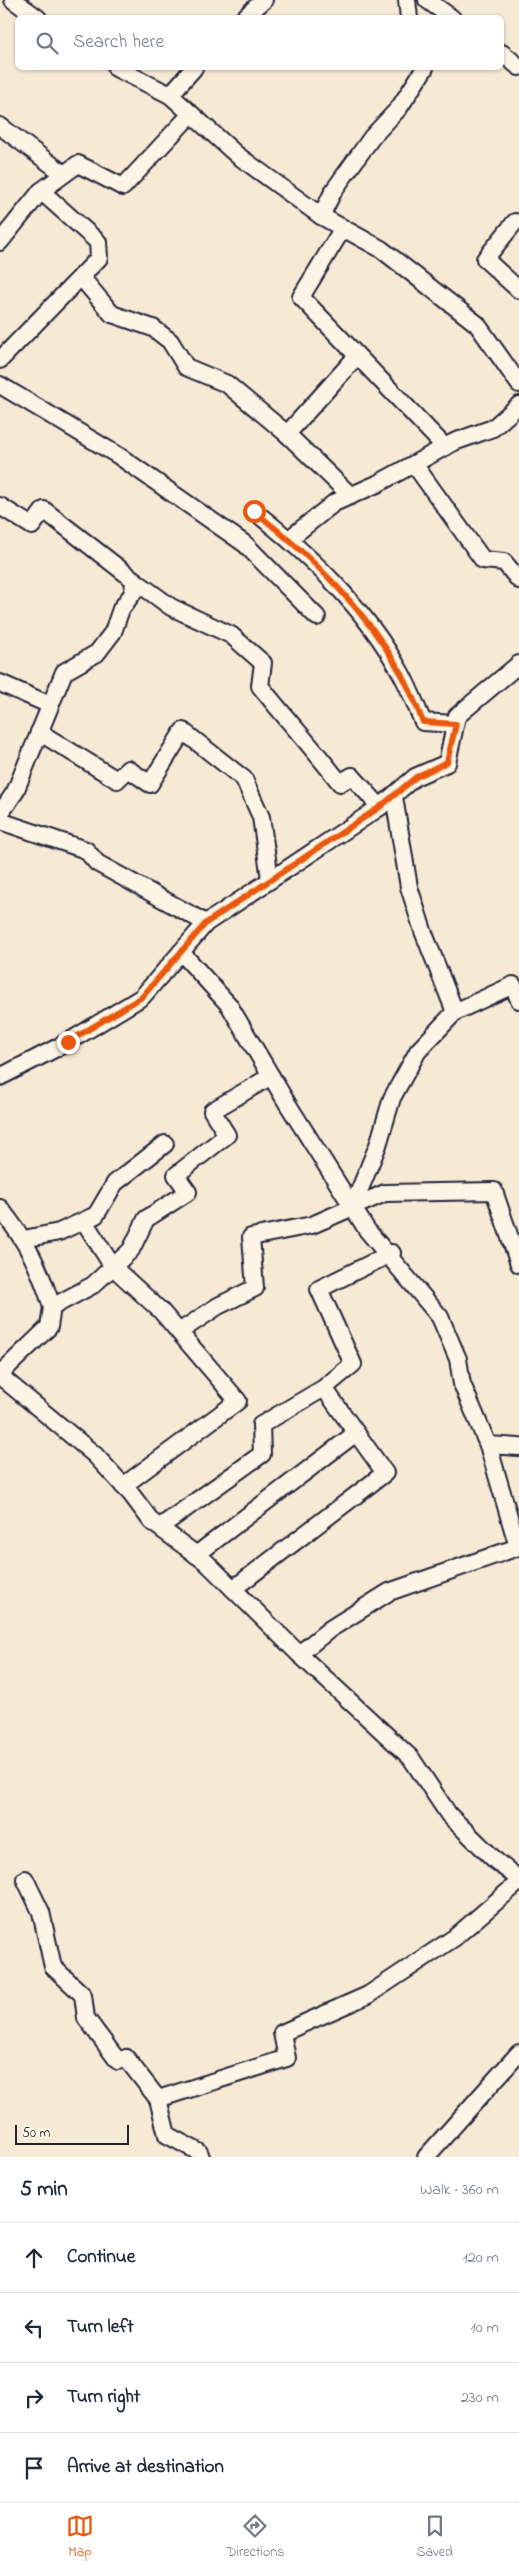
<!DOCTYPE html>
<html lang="en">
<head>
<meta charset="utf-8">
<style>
	:root { --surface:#fff; --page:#f6f6f7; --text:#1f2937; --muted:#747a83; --line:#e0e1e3; --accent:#ea580c }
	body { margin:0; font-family:"Indie Flower",sans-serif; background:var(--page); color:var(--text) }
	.scale { position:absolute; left:15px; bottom:12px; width:114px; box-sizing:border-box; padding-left:5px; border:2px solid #22223b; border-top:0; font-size:14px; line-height:18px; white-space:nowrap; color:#22223b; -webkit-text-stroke:4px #fcf5e5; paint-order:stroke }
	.stop { position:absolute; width:15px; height:15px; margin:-11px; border:4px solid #ea580c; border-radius:50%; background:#fff }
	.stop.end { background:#ea580c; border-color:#fff; box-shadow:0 1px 5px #0008 }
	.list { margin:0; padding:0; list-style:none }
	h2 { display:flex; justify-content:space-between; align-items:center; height:65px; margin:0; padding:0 20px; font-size:21px }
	h2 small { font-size:16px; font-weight:400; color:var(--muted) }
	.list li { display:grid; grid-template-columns:32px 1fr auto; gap:15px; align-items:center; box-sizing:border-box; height:70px; padding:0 20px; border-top:1px solid var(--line) }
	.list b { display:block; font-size:19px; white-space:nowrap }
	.list em { font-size:16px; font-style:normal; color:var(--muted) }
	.icon { flex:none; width:28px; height:28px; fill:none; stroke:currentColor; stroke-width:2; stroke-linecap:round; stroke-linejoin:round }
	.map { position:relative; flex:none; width:519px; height:2157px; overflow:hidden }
	.search { position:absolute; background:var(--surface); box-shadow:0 1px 4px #0004; left:15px; right:15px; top:15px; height:55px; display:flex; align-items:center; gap:12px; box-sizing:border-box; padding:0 18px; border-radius:8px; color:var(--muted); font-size:19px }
	.sheet { height:345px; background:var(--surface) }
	nav { display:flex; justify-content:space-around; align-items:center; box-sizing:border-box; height:70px; border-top:1px solid var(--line); background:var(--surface); font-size:14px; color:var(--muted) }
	nav a { display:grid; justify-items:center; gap:2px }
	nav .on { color:var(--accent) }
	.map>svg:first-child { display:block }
</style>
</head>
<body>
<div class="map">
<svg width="519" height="2157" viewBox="0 0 519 2157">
	<rect width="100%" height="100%" fill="#f7ead5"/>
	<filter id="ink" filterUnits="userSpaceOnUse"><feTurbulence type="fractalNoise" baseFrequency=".02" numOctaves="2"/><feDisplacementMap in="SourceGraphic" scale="10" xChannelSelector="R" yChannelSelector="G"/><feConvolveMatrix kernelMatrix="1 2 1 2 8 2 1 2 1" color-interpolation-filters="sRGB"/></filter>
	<g filter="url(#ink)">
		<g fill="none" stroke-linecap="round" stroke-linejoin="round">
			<g stroke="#22223b" stroke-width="20">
				<g id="minor">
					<path d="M13,0L38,18"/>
					<path d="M407,0L409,18"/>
					<path d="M427,0L452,18"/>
					<path d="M244,18L264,0"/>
					<path d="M502,53L519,67"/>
					<path d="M116,68L170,95L237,155L321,216L381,249L477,324L519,384"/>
					<path d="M170,95L194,68"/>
					<path d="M0,126L64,174"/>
					<path d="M321,216L334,190L372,137L399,108L425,68"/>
					<path d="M515,222L485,259L519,290"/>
					<path d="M343,228L301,297L445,447"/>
					<path d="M0,242L41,191L78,164L123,187L191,114"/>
					<path d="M81,277L112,314L153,328L170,341L186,367L227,384L287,434L351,496"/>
					<path d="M0,360L99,258L98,242L41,191"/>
					<path d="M0,385L119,456L245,544L317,617"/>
					<path d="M287,434L357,356"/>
					<path d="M414,464L483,560L504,562L519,580"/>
					<path d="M0,506L32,526L44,510L134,580L133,593L121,609L113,632L97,653L64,672L15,792L0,814"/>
					<path d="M254,511C312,557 365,608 401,673C410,689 416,706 423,722L455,724"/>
					<path d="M289,539L334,503L377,484L454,442L493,428L519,405"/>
					<path d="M134,580L171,607L231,635L263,663L260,686C286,719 314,749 340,783L352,776L380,807"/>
					<path d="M0,683L50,705"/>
					<path d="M39,732L117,780L128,769L150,784L183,731L244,779L261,817L270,879"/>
					<path d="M394,797L409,887L423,931L455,1012L513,985L519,1000"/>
					<path d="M0,821L86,850L97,863L206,923"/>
					<path d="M181,952L229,1005L287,1103L367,1230L440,1317L458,1359L462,1384L488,1445L518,1547L389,1592L330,1629L299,1654"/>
					<path d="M0,1077L68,1042L142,997L206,923L380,807L415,777L447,763L457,716L519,664"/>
					<path d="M353,1206L378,1145L392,1098L418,1051L455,1012"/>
					<path d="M0,1208C27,1242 39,1266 52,1307"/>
					<path d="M84,1221L113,1267L161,1311L238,1401L123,1486"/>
					<path d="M24,1239L59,1232L96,1215L115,1183L165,1144"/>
					<path d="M179,1332L218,1306L255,1288L251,1237L312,1225L385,1193L494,1191L519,1264"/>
					<path d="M0,1374L49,1327L52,1307L93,1285L131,1250L146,1219L188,1192L176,1175L227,1135L212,1111L271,1076"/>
					<path d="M0,1376L95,1455L131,1494L152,1522L206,1562L299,1654L411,1758L449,1815L496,1861L519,1879"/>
					<path d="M488,1445L519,1447"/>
					<path d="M160,1527L262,1454L261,1425L324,1388L353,1364L319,1289L392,1253"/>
					<path d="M196,1555L356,1433"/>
					<path d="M233,1589L385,1473L324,1388"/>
					<path d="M25,1879L41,1912L53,1967L83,1995L86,2018L118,2061L126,2058L158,2099L167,2135L199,2152L201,2157"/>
					<path d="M158,2099L287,2058L282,2033L368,1995L454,1938L519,1882"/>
					<path d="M426,2157L519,2053"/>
				</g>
			</g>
			<use href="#minor" stroke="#fcf5e5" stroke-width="16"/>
		</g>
	</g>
	<g fill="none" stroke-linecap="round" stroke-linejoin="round" filter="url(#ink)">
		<path stroke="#ea580c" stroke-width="6" d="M68,1042L142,997L206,923L380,807L416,777L447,762L456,724L423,722C416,706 410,688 401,673C365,609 312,557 254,511"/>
	</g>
</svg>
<div class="scale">50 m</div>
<div class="stop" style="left:254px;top:511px"></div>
<div class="stop end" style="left:68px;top:1042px"></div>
<div class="search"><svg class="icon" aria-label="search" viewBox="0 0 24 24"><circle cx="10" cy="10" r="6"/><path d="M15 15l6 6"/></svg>Search here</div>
</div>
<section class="sheet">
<h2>5 min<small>Walk · 360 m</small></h2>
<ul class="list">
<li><svg class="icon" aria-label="ahead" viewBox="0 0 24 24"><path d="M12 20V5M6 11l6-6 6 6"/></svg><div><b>Continue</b></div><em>120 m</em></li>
<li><svg class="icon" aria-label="left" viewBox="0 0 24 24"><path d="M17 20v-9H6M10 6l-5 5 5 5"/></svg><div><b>Turn left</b></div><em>10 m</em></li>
<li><svg class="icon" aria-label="right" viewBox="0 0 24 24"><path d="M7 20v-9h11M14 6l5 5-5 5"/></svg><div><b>Turn right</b></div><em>230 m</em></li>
<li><svg class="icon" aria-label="arrive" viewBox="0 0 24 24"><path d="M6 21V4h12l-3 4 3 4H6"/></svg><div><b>Arrive at destination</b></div></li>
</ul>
</section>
<nav>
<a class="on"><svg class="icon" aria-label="map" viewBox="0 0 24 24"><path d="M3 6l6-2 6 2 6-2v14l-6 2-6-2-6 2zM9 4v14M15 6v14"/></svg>Map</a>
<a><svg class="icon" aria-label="directions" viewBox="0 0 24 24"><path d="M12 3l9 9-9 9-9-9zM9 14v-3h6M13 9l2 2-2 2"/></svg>Directions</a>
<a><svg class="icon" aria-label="saved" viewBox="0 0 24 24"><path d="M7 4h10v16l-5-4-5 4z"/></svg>Saved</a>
</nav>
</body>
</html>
